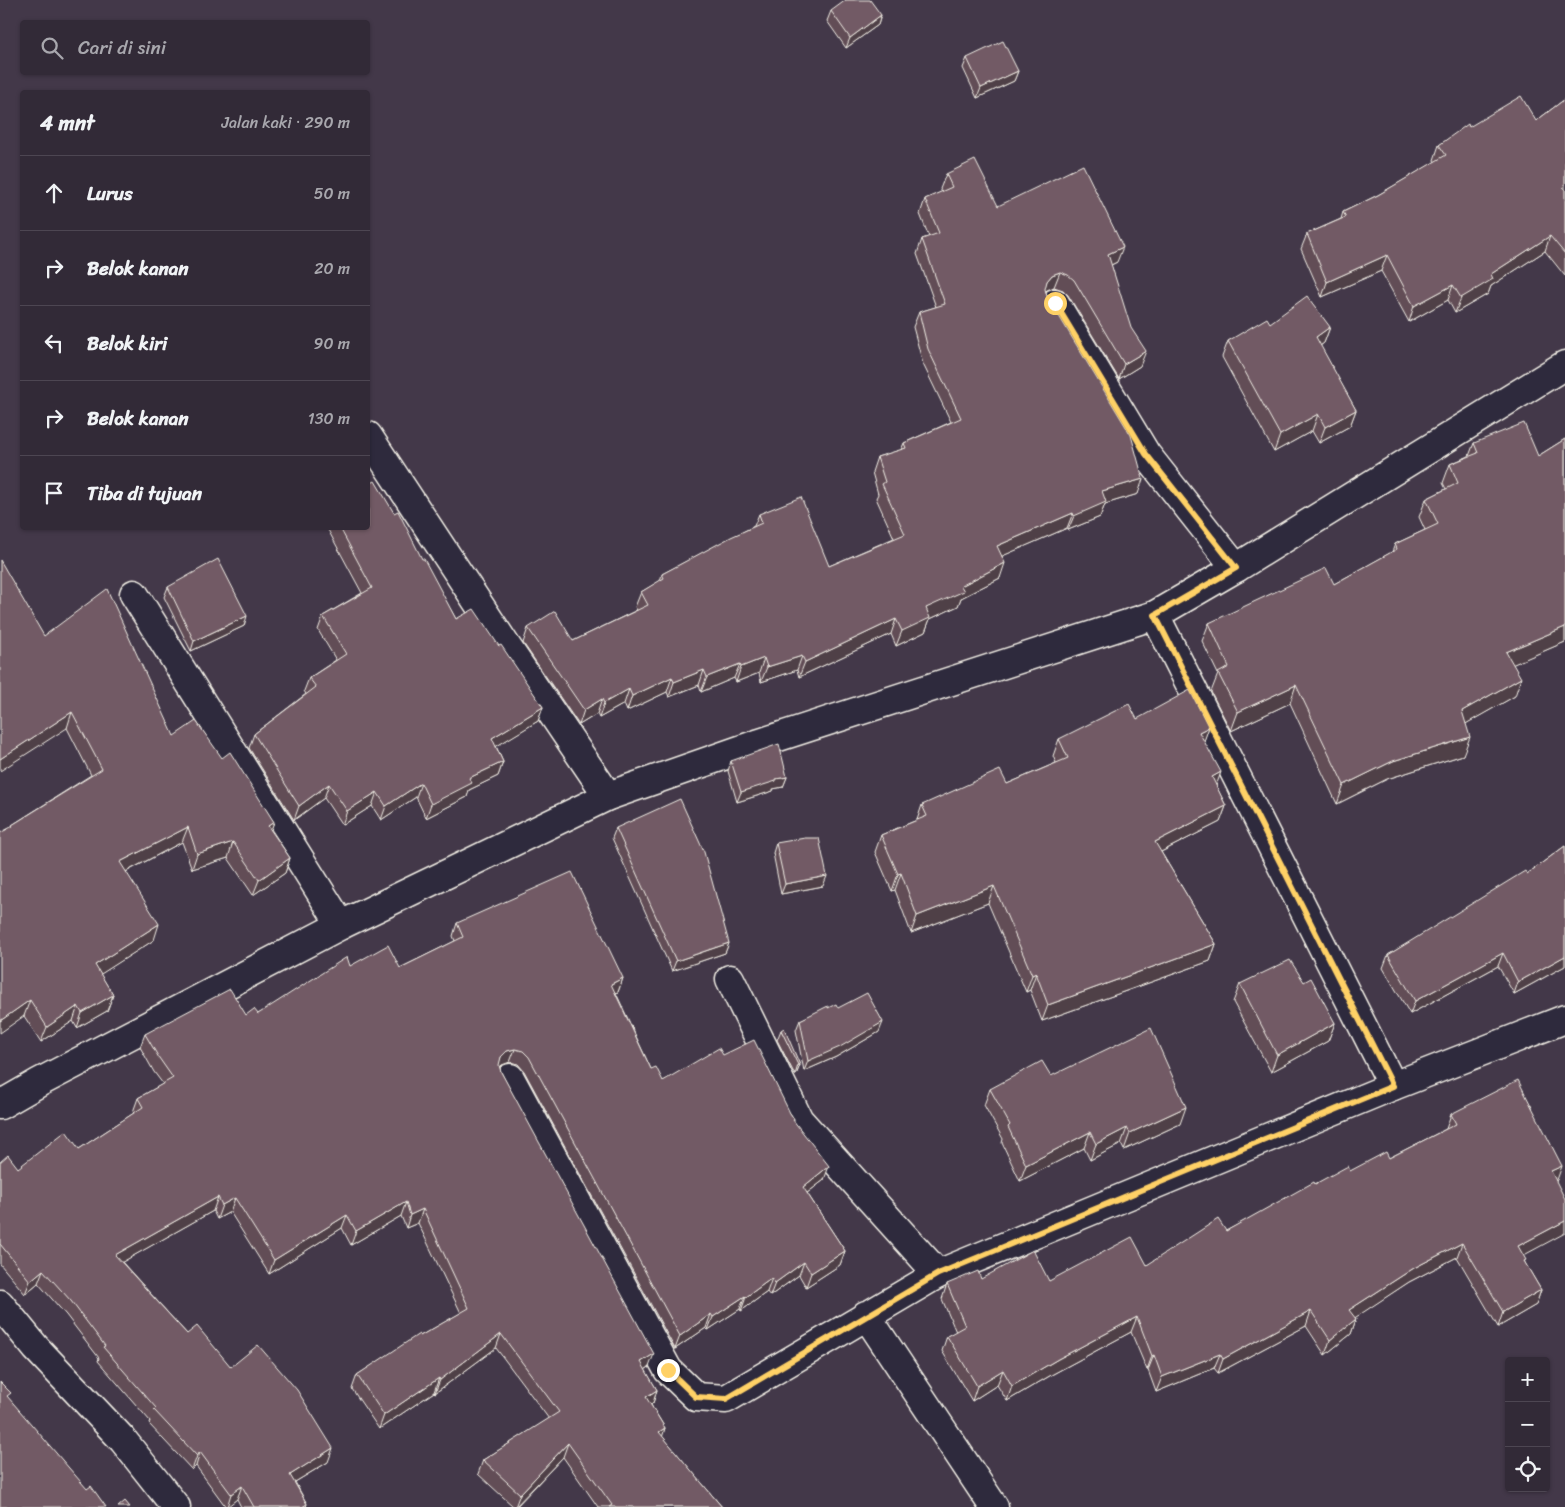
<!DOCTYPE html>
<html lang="id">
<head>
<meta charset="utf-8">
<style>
	:root { --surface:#322a37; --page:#3a323f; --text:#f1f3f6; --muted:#a8a7ad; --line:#4d4652 }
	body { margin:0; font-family:Sriracha,sans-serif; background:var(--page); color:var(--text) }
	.controls { position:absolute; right:15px; bottom:15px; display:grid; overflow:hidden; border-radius:5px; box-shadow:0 1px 4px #0004 }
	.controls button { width:45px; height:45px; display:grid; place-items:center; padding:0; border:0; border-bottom:1px solid var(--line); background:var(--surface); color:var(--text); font:25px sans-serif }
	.stop { position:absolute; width:15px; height:15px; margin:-11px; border:4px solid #ffd166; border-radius:50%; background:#fff }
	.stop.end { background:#ffd166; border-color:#fff; box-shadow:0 1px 5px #0008 }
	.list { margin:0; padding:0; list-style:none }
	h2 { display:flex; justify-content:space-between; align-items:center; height:65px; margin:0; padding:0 20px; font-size:21px }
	h2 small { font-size:16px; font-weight:400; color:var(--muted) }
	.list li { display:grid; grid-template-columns:32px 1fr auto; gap:15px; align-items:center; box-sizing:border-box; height:75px; padding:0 20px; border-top:1px solid var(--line) }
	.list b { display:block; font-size:19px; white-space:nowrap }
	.list em { font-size:16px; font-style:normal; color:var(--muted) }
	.icon { flex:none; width:28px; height:28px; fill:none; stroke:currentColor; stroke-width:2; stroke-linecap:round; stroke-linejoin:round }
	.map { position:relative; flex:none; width:1565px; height:1507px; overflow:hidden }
	.search { position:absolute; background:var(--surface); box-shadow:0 1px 4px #0004; left:20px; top:20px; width:350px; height:55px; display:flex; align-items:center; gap:12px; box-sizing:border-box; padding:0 18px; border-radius:5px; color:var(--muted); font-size:19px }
	.panel { position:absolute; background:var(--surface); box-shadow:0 1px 4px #0004; left:20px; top:90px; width:350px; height:440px; border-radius:5px }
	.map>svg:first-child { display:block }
</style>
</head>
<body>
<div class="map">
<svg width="1565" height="1507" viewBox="0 0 1565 1507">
	<rect width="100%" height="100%" fill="#433849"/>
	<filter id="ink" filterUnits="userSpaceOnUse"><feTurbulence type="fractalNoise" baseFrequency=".02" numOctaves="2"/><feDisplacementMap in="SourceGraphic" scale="10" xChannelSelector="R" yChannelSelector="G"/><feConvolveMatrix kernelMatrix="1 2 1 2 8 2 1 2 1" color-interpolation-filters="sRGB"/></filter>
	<g filter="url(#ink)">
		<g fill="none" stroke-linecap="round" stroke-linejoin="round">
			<g stroke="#f4f1e8" stroke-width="31">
				<g id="minor">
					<path d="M1055,303L1146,454L1236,568"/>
					<path d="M368,436L505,644L608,796"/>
					<path d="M134,594L341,925"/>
					<path d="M1155,615L1393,1086"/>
					<path d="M730,979L799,1120L938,1274"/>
					<path d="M510,1078L668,1370L696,1397L726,1399L938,1274L1393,1086L1565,1019"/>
					<path d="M0,1105L40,1082L341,925L608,796L760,743L1155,615L1236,568L1565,365"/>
					<path d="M0,1304L36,1348L123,1440L176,1507"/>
					<path d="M866,1315L994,1507"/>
				</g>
			</g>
			<use href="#minor" stroke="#2f2a3d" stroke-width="28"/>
		</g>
		<g fill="#624d57" stroke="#f4f1e8">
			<path d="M831,11L881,15L878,25L846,48L827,21Z"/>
			<path d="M967,58L1018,71L1014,81L977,98L963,68Z"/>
			<path d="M1565,99V276L1545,251L1491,286L1488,294L1455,313L1448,300L1409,322L1381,271L1322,297L1301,249L1307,234L1341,219L1343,212L1378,195L1435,162L1434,160L1439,145L1469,127L1536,121Z"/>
			<path d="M946,174L998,206L1117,262L1111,265L1140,366L1119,379L1068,295L1063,290L1054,287L1047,290L1046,291L1047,296L1138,494L1105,504L1100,517L1068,530L1067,528L1002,556L1000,578L961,598L958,606L930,619L925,632L896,646L891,634L799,677L797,670L761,682L759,673L736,682L734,678L701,692L699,685L669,697L667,692L627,711L624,704L599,718L597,714L579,725L523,643L528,628L573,641L637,610L635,607L641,592L660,581L662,574L754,526L759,514L829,566L894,538L876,498L878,494L872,472L877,457L901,450L904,443L951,422L923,364L913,327L919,312L936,307L917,254L922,239L929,237L920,214L925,199L942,192L940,189Z"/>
			<path d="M1270,323L1330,327L1324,343L1320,346L1356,410L1350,426L1319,443L1312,431L1274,452L1222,357L1228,341Z"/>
			<path d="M1565,439V642L1513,664L1515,696L1465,724L1463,755L1387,779L1337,804L1290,703L1231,731L1211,692L1218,674L1202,641L1209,623L1334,584L1392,552L1395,544L1425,530L1419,517L1426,499L1446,489L1443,483L1450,464L1469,456L1474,443L1538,456Z"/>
			<path d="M327,528H368L422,559L456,619L499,646L543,707L538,721L496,746L503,762L498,776L469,790L467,797L426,818L416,797L381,820L372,806L342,825L324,798L294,820L249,748L254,734L306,694L304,691L309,678L336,660L318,630L323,616L362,593Z"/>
			<path d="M168,587L244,626L191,651L164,597Z"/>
			<path d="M44,636L174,736L222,758L274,822L271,829L290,858L285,873L253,895L228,858L192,869L182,842L126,872L154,940L100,974L113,995L107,1011L77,1028L73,1021L41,1042L24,1016L12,827V825L91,775L67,728Z"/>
			<path d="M1137,719L1209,727L1204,740L1216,786L1226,806L1220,822L1161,852L1216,944L1210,961L1042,1021L1030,990L1026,992L988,903L911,933L895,890L892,891L875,852L881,835L917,820L922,805L1007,784L1056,763L1053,756L1059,739Z"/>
			<path d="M731,761L787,777L783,787L773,789V791L737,802L728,771Z"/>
			<path d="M616,828L729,943L725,953L672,971L612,838Z"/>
			<path d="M776,843L823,886L781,894L773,853Z"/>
			<path d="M1565,846V966L1514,994L1498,966L1410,1014L1383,968L1388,955L1527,874Z"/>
			<path d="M457,923L623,978L618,992L616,993L651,1069L663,1081L723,1055L790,1113L794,1119V1121L824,1180L807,1193L845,1251L840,1265L806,1287L799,1275L770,1296L767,1292L741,1311L740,1309L708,1330L706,1328L675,1349L524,1071L518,1064L510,1062L502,1065L500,1067L501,1072L649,1367L645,1370L657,1390L653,1403L651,1405L665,1428L662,1436L722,1507H598L563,1457L516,1507H514L478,1474L483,1460L549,1419L496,1348L435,1393L434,1392L379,1429L352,1389L357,1375L420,1336L461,1313L418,1223L406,1228L401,1216L351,1245L342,1228L269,1274L230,1212L217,1219L213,1211L122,1262L187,1334L231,1367L328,1462L295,1482L307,1504L306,1507H241L237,1499L226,1507L196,1466L192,1470L149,1424L150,1421L98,1361L99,1358L66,1315L38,1283L25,1294L0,1264V1162L18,1168L79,1149L134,1113L133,1112L138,1098L163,1084L154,1072L140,1047L145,1034L246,1015L258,1014L350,966L400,968L455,941L453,936Z"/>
			<path d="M1304,982L1335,1023L1328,1041L1271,1072L1233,1002L1240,984Z"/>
			<path d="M828,1008H838L879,1032L836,1057L804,1071L796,1030L800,1020Z"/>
			<path d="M781,1030L800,1065L796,1075H795L777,1040Z"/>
			<path d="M1051,1076L1180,1124L1124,1150L1121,1144L1090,1160L1084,1148L1020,1181L1002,1143L1003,1139L984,1105L990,1089Z"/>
			<path d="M1451,1114L1557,1180L1556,1181L1523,1256L1525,1263L1541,1290L1536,1305L1498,1327L1457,1257L1409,1282L1355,1317L1356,1319L1351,1334L1325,1355L1306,1326L1218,1373L1214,1368L1156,1392L1148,1370H1147L1131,1332L1053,1374L1007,1401L997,1385L972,1401L942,1351L947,1336L956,1332L942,1299L947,1284L981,1279L1049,1281L1147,1265L1226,1231L1315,1184L1350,1171L1389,1158L1446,1129Z"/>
		</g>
		<g fill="#503f47" stroke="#f4f1e8">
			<path d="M881,15L878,25L846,48L850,38Z"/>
			<path d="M1018,71L1014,81L977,98L981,88Z"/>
			<path d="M1550,236L1545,251L1491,286L1488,294L1455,313L1461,298L1491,274Z"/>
			<path d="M1123,247L1117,262L1103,269L1108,254Z"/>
			<path d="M1387,255L1381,271L1322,297L1327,282Z"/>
			<path d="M1060,272L1054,287L1047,290L1041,296L1047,281L1052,275Z"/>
			<path d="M1453,285L1448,300L1409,322L1414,306Z"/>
			<path d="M1330,327L1324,343L1310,353L1316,337Z"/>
			<path d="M1146,351L1140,366L1119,379L1124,364Z"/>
			<path d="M1356,410L1350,426L1319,443L1325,427Z"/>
			<path d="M1318,414L1312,431L1274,452L1280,435Z"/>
			<path d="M1143,479L1138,494L1105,504L1100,517L1068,530L1074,516L1102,491Z"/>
			<path d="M1073,513L1067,528L991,561L997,546Z"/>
			<path d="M1005,563L1000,578L961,598L958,606L930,619L925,632L896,646L902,631L926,608L961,586Z"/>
			<path d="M247,616L244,626L191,651L194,641Z"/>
			<path d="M896,619L891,634L799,677L805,662Z"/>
			<path d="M1565,627V642L1500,670L1506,652Z"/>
			<path d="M802,656L797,670L761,682L767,667Z"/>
			<path d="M764,658L759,673L736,682L741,667Z"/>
			<path d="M740,664L734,678L701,692L707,677Z"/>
			<path d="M704,670L699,685L669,697L674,682Z"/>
			<path d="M672,677L667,692L627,711L632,696Z"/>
			<path d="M1521,678L1515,696L1455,730L1462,711Z"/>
			<path d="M1296,685L1290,703L1231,731L1238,712Z"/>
			<path d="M629,689L624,704L599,718L604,703Z"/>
			<path d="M602,699L597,714L579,725L584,710Z"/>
			<path d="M543,707L538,721L487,752L492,738Z"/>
			<path d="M72,712L67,728L0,771V759Z"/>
			<path d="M1209,727L1203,744L1199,732Z"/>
			<path d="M1470,737L1463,755L1387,779L1337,804L1344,785L1393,761Z"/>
			<path d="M503,762L498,776L469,790L467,797L426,818L431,804L469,778Z"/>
			<path d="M1221,772L1215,789L1212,777Z"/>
			<path d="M787,777L783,787L773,789V791L737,802L741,792L776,779Z"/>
			<path d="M421,783L416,797L381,820L386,806Z"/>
			<path d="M329,784L324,798L294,820L299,806Z"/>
			<path d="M377,792L372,806L342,825L347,811Z"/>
			<path d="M1226,806L1220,822L1149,858L1155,842Z"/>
			<path d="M274,822L268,838V826Z"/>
			<path d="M188,827L182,842L114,878L120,862Z"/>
			<path d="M233,842L228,858L192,869L197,854Z"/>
			<path d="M290,858L285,873L253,895L259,880Z"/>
			<path d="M901,873L895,890L892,891L898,874Z"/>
			<path d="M827,876L823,886L781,894L785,884Z"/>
			<path d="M994,886L988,903L911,933L917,916Z"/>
			<path d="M159,924L154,940L90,981L95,965Z"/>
			<path d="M729,943L725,953L672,971L676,961Z"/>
			<path d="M1216,944L1210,961L1042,1021L1048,1005Z"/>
			<path d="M1503,953L1498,966L1410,1014L1415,1001Z"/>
			<path d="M1565,956V966L1514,994L1518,982Z"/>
			<path d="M1036,973L1030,990L1026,992L1032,975Z"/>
			<path d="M623,978L618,992L606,997L611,984Z"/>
			<path d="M113,995L107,1011L77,1028L82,1013Z"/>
			<path d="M30,1000L24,1016L0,1033V1021Z"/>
			<path d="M78,1006L73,1021L41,1042L47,1027Z"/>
			<path d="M883,1022L879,1032L836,1057L804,1071L808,1061Z"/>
			<path d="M1335,1023L1328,1041L1271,1072L1277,1055Z"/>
			<path d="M515,1049L510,1062L502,1065L496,1070L501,1057L507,1051Z"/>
			<path d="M798,1065H800L796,1075H795Z"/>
			<path d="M1186,1107L1180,1124L1124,1150L1130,1133Z"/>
			<path d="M1127,1128L1121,1144L1090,1160L1096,1144Z"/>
			<path d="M1090,1132L1084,1148L1020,1181L1026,1165Z"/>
			<path d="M829,1166L824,1180L798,1200L803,1187Z"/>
			<path d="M1562,1166L1557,1180L1545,1186L1551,1171Z"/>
			<path d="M218,1197L213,1211L110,1269L115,1255Z"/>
			<path d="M235,1198L230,1212L217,1219L222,1205Z"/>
			<path d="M406,1202L401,1216L351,1245L356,1231Z"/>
			<path d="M423,1209L418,1223L406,1228L410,1215Z"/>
			<path d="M347,1215L342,1228L269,1274L274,1260Z"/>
			<path d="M1565,1221V1233L1513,1261L1518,1246Z"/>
			<path d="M1462,1243L1457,1257L1409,1282L1344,1325L1349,1310L1414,1268Z"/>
			<path d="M845,1251L840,1265L806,1287L811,1273Z"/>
			<path d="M804,1262L799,1275L770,1296L775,1283Z"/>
			<path d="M43,1270L38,1283L25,1294L30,1281Z"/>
			<path d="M772,1278L767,1292L741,1311L746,1297Z"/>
			<path d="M1541,1290L1536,1305L1498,1327L1503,1312Z"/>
			<path d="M745,1296L740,1309L708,1330L713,1317Z"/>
			<path d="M1311,1311L1306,1326L1218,1373L1223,1359Z"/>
			<path d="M711,1314L706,1328L675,1349L680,1336Z"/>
			<path d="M1137,1317L1131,1332L1053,1374L1007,1401L1012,1386L1058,1359Z"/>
			<path d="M1356,1319L1351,1334L1325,1355L1330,1340Z"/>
			<path d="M501,1334L496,1348L435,1393L440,1380Z"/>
			<path d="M654,1354L649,1367L636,1376L641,1362Z"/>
			<path d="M1220,1354L1214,1368L1156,1392L1162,1377Z"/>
			<path d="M1154,1355L1148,1370H1147L1152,1356Z"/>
			<path d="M1003,1370L997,1385L972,1401L977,1386Z"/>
			<path d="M439,1378L434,1392L379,1429L384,1415Z"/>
			<path d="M657,1390L653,1403L641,1411L646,1397Z"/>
			<path d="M665,1428L661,1441L659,1432Z"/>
			<path d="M568,1443L563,1457L515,1507L520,1494Z"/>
			<path d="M333,1448L328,1462L285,1488L290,1475Z"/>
			<path d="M200,1452L196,1466L192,1470L197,1456Z"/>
			<path d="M242,1486L237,1499L227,1507L231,1494Z"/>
		</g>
		<g fill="#725a65" stroke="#f4f1e8">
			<path d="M846,0H870L881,15L850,38L831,11Z"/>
			<path d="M1003,41L1018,71L981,88L967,58Z"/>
			<path d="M1521,96L1536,121L1565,99V185L1563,187L1565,190V254L1550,236L1491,274L1493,279L1461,298L1453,285L1414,306L1387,255L1327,282L1307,234L1346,217L1343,212L1378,195L1446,155L1439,145L1468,124L1469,127Z"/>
			<path d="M975,160L998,206L1083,165L1123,247L1108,254L1131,328L1146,351L1124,364L1074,280L1068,275L1060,272L1052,275L1047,281L1045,289L1047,296L1131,435L1143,479L1102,491L1106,502L1074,516L1073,513L997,546L1005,563L961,586L964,591L926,608L930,618L902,631L896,619L805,662L802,656L767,667L764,658L741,667L740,664L707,677L704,670L674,682L672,677L632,696L629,689L604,703L602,699L584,710L528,628L555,611L573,641L648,605L641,592L664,578L662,574L731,537L762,523L759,514L801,497L829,566L905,534L882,484L885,482L877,457L906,448L904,443L961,418L928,349L919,312L945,304L922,239L939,233L925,199L952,187L946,174Z"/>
			<path d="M1307,296L1330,327L1316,337L1356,410L1325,427L1318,414L1280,435L1228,341L1267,318L1270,323Z"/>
			<path d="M1524,423L1538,456L1565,439V627L1506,652L1521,678L1462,711L1470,737L1393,761L1344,785L1296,685L1238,712L1218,673L1229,667L1209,623L1326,568L1334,584L1397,549L1395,544L1438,524L1426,499L1458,483L1450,464L1478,453L1474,443Z"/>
			<path d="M375,481L394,513L398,511L422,559H424L456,619L474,609L499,646L501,645L543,707L492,738L503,762L469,778L472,783L431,804L421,783L386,806L377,792L347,811L329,784L299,806L254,734L316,687L309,678L346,654L323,616L372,588L340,528H368V485Z"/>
			<path d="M218,559L247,616L194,641L168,587Z"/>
			<path d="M0,560L44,636L107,589L174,736L196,721L222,758L230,752L274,822L268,826L290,858L259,880L233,842L197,854L188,827L120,862L159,924L95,965L113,995L82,1013L78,1006L47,1027L30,1000L0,1021V833L13,826L12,825L102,769L72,712L0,759Z"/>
			<path d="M1190,690L1209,727L1199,732L1221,772L1212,777L1226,806L1155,842L1216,944L1048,1005L1036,973L1032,975L994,886L917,916L901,873L898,874L881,835L927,816L922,805L1000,770L1007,784L1068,758L1059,739L1129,704L1137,719Z"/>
			<path d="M779,744L787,777L776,779V781L741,792L731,761Z"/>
			<path d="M680,799L704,852L729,943L676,961L616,828Z"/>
			<path d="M805,838H819L827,876L785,884L776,843Z"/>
			<path d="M1565,846V956L1518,982L1503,953L1415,1001L1388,955L1525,871L1527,874Z"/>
			<path d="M572,872L623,978L611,984L651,1069L656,1067L663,1081L719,1048L723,1055L754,1040L790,1113L794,1119L793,1120L829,1166L803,1187L845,1251L811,1273L804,1262L775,1283L772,1278L746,1297L745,1296L713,1317L711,1314L680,1336L529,1057L523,1051L515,1049L507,1051L501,1057L499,1065L501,1072L654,1354L641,1362L657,1390L646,1397L665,1428L659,1432L722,1507H609L612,1505L568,1443L520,1494L483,1460L559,1412L501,1334L440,1380L439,1378L384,1415L357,1375L419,1334L420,1336L469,1308L423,1209L410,1215L406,1202L356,1231L347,1215L274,1260L235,1198L222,1205L218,1197L115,1255L187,1334L197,1326L231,1367L258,1345L297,1390L333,1448L290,1475L307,1504L302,1507H254L242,1486L231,1494L200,1452L197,1456L154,1410L156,1408L103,1347L105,1346L71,1301L43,1270L30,1281L0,1244V1162L8,1155L18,1168L66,1131L79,1149L143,1107L138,1098L173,1078L159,1058L145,1034L230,989L246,1015L254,1009L258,1014L347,957L350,966L388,945L400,968L463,937L457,923Z"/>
			<path d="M1290,960L1304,982L1311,978L1335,1023L1277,1055L1240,984Z"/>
			<path d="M867,993L883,1022L840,1047L808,1061L800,1020L828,1006V1008L836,1004L838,1008Z"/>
			<path d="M784,1028L800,1065H798L781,1030Z"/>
			<path d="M1151,1028L1186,1107L1130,1133L1127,1128L1096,1144L1090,1132L1026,1165L1008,1127L1010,1125L990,1089L1042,1061L1051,1076Z"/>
			<path d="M1518,1080L1562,1166L1551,1171L1565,1199V1221L1518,1246L1526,1260L1524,1261L1541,1290L1503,1312L1462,1243L1414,1268L1349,1310L1356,1319L1330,1340L1311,1311L1223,1359L1220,1354L1162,1377L1154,1355L1152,1356L1137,1317L1058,1359L1012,1386L1003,1370L977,1386L947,1336L965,1326L947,1284L978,1271L981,1279L1033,1250L1049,1281L1132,1237L1147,1265L1218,1219L1226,1231L1314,1182L1315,1184L1348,1166L1350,1171L1386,1152L1389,1158L1456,1124L1451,1114Z"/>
			<path d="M0,1382L11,1393L7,1396L87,1489L91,1486L106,1507H0Z"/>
			<path d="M125,1501L130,1507H118Z"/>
		</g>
	</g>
	<g fill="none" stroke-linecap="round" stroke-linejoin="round" filter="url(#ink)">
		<path stroke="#ffd166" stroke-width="6" d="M668,1370L696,1397L726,1399L938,1274L1393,1086L1155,615L1236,568L1146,454L1055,303"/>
	</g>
</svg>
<div class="controls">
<button>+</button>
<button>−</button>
<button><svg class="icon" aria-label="locate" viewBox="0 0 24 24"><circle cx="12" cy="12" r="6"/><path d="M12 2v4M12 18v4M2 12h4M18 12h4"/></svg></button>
</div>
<div class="stop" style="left:1055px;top:303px"></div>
<div class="stop end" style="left:668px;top:1370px"></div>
<div class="search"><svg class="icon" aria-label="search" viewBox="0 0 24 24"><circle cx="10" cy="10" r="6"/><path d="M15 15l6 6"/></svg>Cari di sini</div>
<section class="panel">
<h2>4 mnt<small>Jalan kaki · 290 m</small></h2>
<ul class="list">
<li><svg class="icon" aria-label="ahead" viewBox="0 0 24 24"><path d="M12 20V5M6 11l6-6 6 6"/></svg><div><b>Lurus</b></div><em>50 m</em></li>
<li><svg class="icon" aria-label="right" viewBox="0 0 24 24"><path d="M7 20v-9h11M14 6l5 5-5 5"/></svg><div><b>Belok kanan</b></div><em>20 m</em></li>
<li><svg class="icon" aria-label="left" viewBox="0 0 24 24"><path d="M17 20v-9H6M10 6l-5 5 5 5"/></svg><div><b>Belok kiri</b></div><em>90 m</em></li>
<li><svg class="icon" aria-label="right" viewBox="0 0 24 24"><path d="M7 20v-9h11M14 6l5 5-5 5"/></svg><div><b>Belok kanan</b></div><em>130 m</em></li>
<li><svg class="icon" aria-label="arrive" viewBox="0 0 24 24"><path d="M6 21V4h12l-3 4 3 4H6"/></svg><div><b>Tiba di tujuan</b></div></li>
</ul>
</section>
</div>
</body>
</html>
